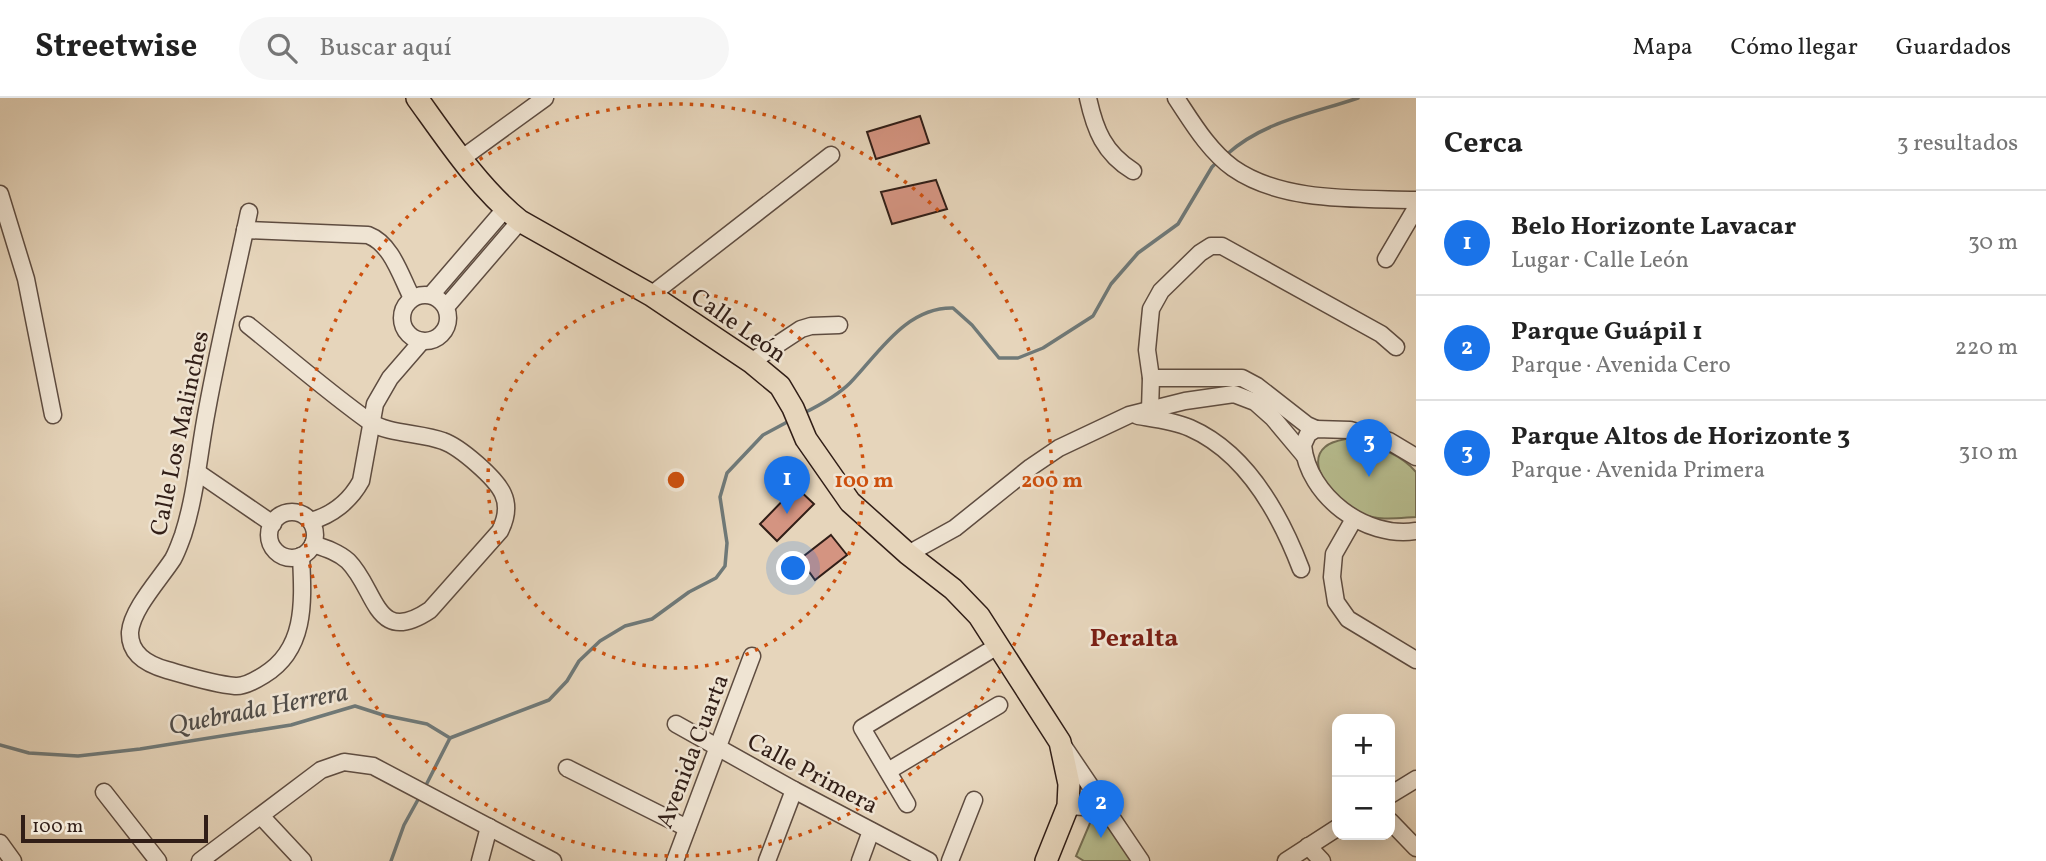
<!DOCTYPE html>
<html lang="es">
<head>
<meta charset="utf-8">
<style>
	:root { --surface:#fff; --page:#f6f6f6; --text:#222; --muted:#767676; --line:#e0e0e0; --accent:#1a73e8 }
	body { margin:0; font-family:Vollkorn,serif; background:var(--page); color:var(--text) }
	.controls { position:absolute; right:21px; bottom:21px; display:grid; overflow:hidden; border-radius:14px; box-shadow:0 4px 18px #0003 }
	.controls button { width:63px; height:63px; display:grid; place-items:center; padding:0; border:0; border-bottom:2px solid var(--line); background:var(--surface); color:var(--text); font:35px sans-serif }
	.scale { position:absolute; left:21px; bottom:18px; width:187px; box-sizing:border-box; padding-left:7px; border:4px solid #311e17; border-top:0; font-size:19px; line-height:24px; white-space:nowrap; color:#311e17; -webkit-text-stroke:5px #efe4d3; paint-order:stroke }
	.you { position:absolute; left:794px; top:471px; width:24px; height:24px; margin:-18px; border:5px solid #fff; border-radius:50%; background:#1a73e8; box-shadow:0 0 0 10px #1a73e833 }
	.badge { display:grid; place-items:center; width:46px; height:46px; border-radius:50%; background:var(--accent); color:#fff; font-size:23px; font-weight:700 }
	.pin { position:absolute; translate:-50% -58px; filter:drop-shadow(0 2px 4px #0008) }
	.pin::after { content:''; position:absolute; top:37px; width:24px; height:21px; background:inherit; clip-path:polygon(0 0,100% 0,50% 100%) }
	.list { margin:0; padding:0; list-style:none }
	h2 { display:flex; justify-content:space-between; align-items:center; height:91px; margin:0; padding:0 28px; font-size:30px }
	h2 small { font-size:23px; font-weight:400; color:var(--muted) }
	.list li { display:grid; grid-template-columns:46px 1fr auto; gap:21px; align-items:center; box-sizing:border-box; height:105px; padding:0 28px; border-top:2px solid var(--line) }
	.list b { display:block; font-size:26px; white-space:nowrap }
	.list p { margin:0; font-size:23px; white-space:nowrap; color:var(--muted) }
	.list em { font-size:23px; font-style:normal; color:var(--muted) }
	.icon { flex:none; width:38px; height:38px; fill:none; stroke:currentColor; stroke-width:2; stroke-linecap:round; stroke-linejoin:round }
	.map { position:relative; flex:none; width:1416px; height:763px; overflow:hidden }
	header { display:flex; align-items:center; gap:42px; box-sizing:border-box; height:98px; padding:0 35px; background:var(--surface); border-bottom:2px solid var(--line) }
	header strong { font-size:33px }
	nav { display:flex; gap:38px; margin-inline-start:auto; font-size:24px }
	.search { width:490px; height:63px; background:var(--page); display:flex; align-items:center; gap:18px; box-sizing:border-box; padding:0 24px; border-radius:38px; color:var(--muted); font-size:26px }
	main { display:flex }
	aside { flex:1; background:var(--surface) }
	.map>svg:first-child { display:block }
</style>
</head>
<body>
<header>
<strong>Streetwise</strong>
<div class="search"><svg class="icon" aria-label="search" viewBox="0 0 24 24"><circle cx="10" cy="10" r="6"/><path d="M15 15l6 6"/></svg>Buscar aquí</div>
<nav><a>Mapa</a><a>Cómo llegar</a><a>Guardados</a></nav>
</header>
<main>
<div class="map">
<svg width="1416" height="763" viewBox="0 0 1416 763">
	<rect width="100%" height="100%" fill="#e6d5bb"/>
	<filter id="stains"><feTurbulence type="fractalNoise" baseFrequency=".00286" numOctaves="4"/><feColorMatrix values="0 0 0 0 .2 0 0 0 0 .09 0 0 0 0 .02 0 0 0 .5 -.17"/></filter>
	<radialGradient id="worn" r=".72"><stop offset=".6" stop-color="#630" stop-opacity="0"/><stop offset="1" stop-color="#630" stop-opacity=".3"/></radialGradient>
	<g fill="#b7bd8f" stroke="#746e53" stroke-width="2">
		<path d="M1351,340C1374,348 1400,355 1416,374V419C1398,420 1379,423 1362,416C1356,414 1347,410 1342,406C1329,395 1307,364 1325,349C1331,343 1342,342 1351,340Z"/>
		<path d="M1093,718L1108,723L1132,763H1084L1076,758Z"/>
	</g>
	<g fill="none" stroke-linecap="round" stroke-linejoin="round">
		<g stroke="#6f7978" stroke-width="3.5">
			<path d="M1226,57C1264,23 1311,16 1358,0"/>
			<path d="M804,315C820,307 837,298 850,285C879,255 906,209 953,210L972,227L999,260H1018L1043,250L1093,218L1111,186L1138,155L1178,126L1212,69L1217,64"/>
			<path d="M0,647L29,655L78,658L140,651L291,627L355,608L383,617L427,626L450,640L549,602L567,583L579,563L600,543L625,528L652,521L689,494L716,480L725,468L727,445L720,399L727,375L763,337L791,322"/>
			<path d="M424,691L450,640"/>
			<path d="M391,763L404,727L420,698"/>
		</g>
	</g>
	<g fill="#d49481" stroke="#311e17" stroke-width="2">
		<path d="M920,18L929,45L876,61L867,34Z"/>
		<path d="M936,82L947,111L892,126L881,94Z"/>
		<path d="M796,389L814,406L777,443L760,426Z"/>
		<path d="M831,437L847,457L815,482L800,461Z"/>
	</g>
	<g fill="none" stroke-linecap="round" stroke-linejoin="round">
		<g stroke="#5e4c40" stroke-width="19">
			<g id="minor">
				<path d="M1088,0C1095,32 1104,55 1133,73"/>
				<path d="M1176,0C1192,24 1209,53 1233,70C1283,105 1358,100 1416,102"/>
				<path d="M461,61L545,0"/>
				<path d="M0,96L26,181L53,317"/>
				<path d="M249,114C235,180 219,246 207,312C199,353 196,397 183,437C180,445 177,454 173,461C160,481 132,511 130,534C129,557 149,567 167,572C188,578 213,586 235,588C244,589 256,582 264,577C307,551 303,502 301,458"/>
				<path d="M245,132L368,137C392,146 401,179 412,200"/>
				<path d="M1386,161L1416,110"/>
				<circle cx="425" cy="220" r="23"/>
				<path d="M431,197L505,111"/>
				<path d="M651,197L831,57"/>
				<path d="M446,209L520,123"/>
				<path d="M248,227C288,259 328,294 370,324C388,336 423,335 443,343C460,349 496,380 503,396C509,409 506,421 500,433L430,512C375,549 377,492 348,463C338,454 325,450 313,446"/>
				<path d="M751,264L801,231L811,228L839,227"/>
				<path d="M1151,280H1242L1257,288L1307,327L1316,331"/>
				<path d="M1150,312L1151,280L1147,252L1151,211L1161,193L1200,155L1211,148H1222L1381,236L1396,249"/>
				<path d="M1138,318C1156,321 1174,323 1190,330C1247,355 1280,416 1301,471"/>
				<path d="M1416,359L1389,343L1350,332L1316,331L1308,336L1303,347C1308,398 1365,441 1416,433"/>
				<path d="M197,374L273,426"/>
				<circle cx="292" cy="437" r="23"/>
				<path d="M1354,421L1334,456L1332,479L1336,504L1348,521L1416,562"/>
				<path d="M311,423C332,417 350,403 361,383L375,306L390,280L422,243"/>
				<path d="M908,456L955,430L1031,369L1059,350L1129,317L1185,303L1234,296L1255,304L1273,320L1304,357"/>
				<path d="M676,626L794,692L929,763"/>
				<path d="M1064,649L1141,763"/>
				<path d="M567,670L687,730"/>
				<path d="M888,673L999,607"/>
				<path d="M104,694L158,763"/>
				<path d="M1390,697L1416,681"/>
				<path d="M907,706L862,630L999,547"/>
				<path d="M1068,708L1084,709L1111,720"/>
				<path d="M261,718L303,763"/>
				<path d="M1390,723L1416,750"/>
				<path d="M0,745L13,763"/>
				<path d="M1308,748L1322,763"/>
				<path d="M200,763L321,672L344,664L373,668L553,763"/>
				<path d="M480,763L489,729"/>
				<path d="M675,763L752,558"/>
				<path d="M767,763L794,692"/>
				<path d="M860,763L871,733"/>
				<path d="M950,763L974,702"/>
				<path d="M1286,763L1337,730"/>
			</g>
		</g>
		<g stroke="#311e17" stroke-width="24">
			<path id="major" d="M417,0C448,43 479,90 520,123L651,197L751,264L780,288L793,310L806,341L850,404L908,456L953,491L979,518L1060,644L1069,686L1068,708L1046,763"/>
		</g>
		<use href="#minor" stroke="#efe4d3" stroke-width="16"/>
		<use href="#major" stroke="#e6d5bb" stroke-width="21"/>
	</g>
	<g fill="none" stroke="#cd500e" stroke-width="3.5" stroke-dasharray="3.5 7">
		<circle cx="676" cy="382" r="188"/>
		<circle cx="676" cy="382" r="376"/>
	</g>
	<g text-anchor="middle" stroke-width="5" stroke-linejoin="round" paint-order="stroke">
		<g font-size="24" fill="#311e17" stroke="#efe4d3">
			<text transform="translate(739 227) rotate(35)" y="8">Calle León</text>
			<text transform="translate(179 335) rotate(-78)" y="8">Calle Los Malinches</text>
			<text transform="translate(692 653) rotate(-69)" y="8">Avenida Cuarta</text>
			<text transform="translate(813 675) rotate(28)" y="8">Calle Primera</text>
		</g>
		<g font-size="26" font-weight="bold" fill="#7a1f14" stroke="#efe4d3">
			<text x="1134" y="548">Peralta</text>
		</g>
		<g font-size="26" font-style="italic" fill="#504c48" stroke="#efe4d3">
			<text transform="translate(258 610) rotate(-11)" y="9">Quebrada Herrera</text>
		</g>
	</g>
	<circle cx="676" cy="382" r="10" fill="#cd500e" stroke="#efe4d3" stroke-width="3.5"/>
	<g font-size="21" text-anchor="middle" font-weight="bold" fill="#cd500e" stroke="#efe4d3" stroke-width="5" stroke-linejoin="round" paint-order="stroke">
		<text x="864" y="389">100 m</text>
		<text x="1052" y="389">200 m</text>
	</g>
	<rect width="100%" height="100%" filter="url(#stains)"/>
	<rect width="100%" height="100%" fill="url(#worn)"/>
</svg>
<div class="controls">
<button>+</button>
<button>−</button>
</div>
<div class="scale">100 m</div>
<div class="you"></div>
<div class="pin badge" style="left:787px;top:416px">1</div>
<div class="pin badge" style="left:1101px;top:740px">2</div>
<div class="pin badge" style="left:1369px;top:379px">3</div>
</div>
<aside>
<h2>Cerca<small>3 resultados</small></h2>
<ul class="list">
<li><span class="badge">1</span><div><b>Belo Horizonte Lavacar</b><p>Lugar · Calle León</p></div><em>30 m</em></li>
<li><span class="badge">2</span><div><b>Parque Guápil 1</b><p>Parque · Avenida Cero</p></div><em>220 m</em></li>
<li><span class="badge">3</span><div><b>Parque Altos de Horizonte 3</b><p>Parque · Avenida Primera</p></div><em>310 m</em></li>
</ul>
</aside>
</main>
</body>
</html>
